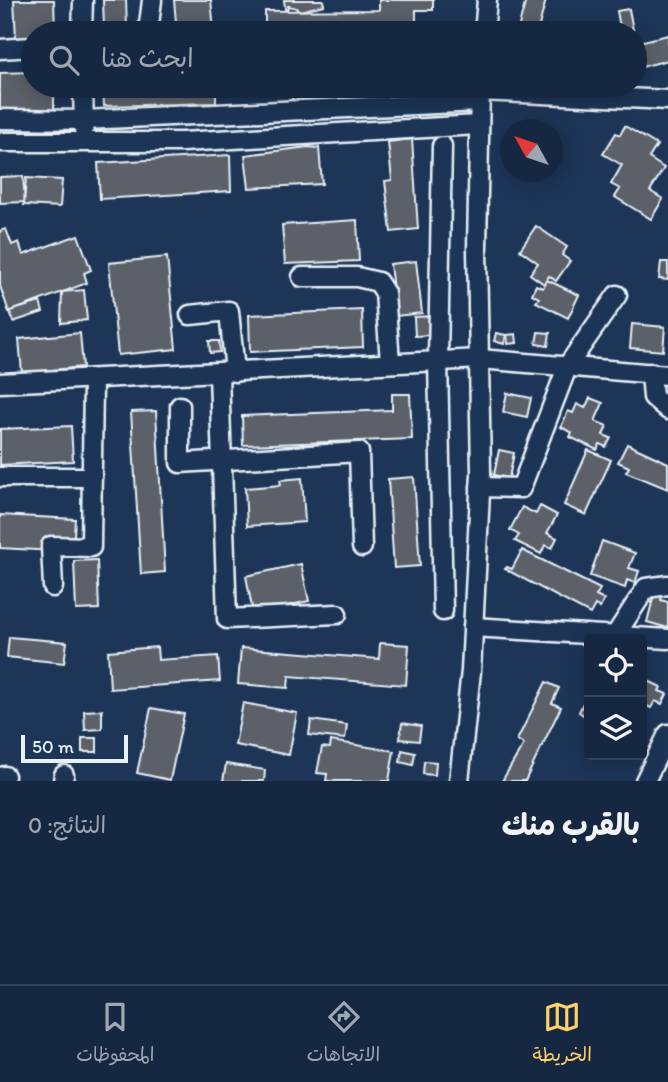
<!DOCTYPE html>
<html lang="ar">
<head>
<meta charset="utf-8">
<style>
	:root { --surface:#162841; --page:#1f3048; --text:#f1f3f6; --muted:#9ea6b1; --line:#35445a; --accent:#ffd166 }
	body { margin:0; font-family:Itim,"Playpen Sans Arabic",sans-serif; background:var(--page); color:var(--text); direction:rtl }
	.controls { position:absolute; right:21px; bottom:21px; display:grid; overflow:hidden; border-radius:7px; box-shadow:0 4px 18px #0003 }
	.controls button { width:63px; height:63px; display:grid; place-items:center; padding:0; border:0; border-bottom:2px solid var(--line); background:var(--surface); color:var(--text); font:35px sans-serif }
	.compass { position:absolute; left:500px; top:119px; width:63px; height:63px; border-radius:50%; background:var(--surface); box-shadow:0 4px 18px #0003; rotate:310deg }
	.scale { position:absolute; left:21px; bottom:18px; width:107px; box-sizing:border-box; padding-left:7px; border:4px solid #e8f1f8; border-top:0; font-size:19px; line-height:24px; white-space:nowrap; color:#e8f1f8; -webkit-text-stroke:5px #1d3557; paint-order:stroke }
	.list { margin:0; padding:0; list-style:none }
	h2 { display:flex; justify-content:space-between; align-items:center; height:91px; margin:0; padding:0 28px; font-size:30px }
	h2 small { font-size:23px; font-weight:400; color:var(--muted) }
	.icon { flex:none; width:38px; height:38px; fill:none; stroke:currentColor; stroke-width:2; stroke-linecap:round; stroke-linejoin:round }
	.map { position:relative; flex:none; width:668px; height:781px; overflow:hidden; direction:ltr }
	.search { position:absolute; background:var(--surface); box-shadow:0 4px 18px #0003; left:21px; right:21px; top:21px; height:77px; display:flex; align-items:center; gap:18px; box-sizing:border-box; padding:0 24px; border-radius:38px; color:var(--muted); font-size:26px }
	.sheet { height:203px; background:var(--surface) }
	nav { display:flex; justify-content:space-around; align-items:center; box-sizing:border-box; height:98px; border-top:2px solid var(--line); background:var(--surface); font-size:19px; color:var(--muted) }
	nav a { display:grid; justify-items:center; gap:4px }
	nav .on { color:var(--accent) }
	.map>svg:first-child { display:block }
</style>
</head>
<body>
<div class="map">
<svg width="668" height="781" viewBox="0 0 668 781">
	<rect width="100%" height="100%" fill="#1d3557"/>
	<filter id="ink" filterUnits="userSpaceOnUse"><feTurbulence type="fractalNoise" baseFrequency=".0143" numOctaves="2"/><feDisplacementMap in="SourceGraphic" scale="14" xChannelSelector="R" yChannelSelector="G"/><feConvolveMatrix kernelMatrix="1 2 1 2 8 2 1 2 1" color-interpolation-filters="sRGB"/></filter>
	<g filter="url(#ink)">
		<g fill="#5c6067" stroke="#e8f1f8" stroke-width="2">
			<path d="M14,0H54L55,33H33V37L16,38Z"/>
			<path d="M103,0H126L127,28L104,29Z"/>
			<path d="M174,0H211L214,30L177,33Z"/>
			<path d="M284,0H323L324,5L296,12L297,8L288,6L286,17Z"/>
			<path d="M379,0H433V10H416V27H389V31L265,32V11L379,10Z"/>
			<path d="M526,0H546L537,33L518,29Z"/>
			<path d="M629,9L633,30L621,33L617,11Z"/>
			<path d="M555,26L574,29L573,33H554Z"/>
			<path d="M668,35V60L638,68L635,43Z"/>
			<path d="M33,72V86H54V111L0,112V73Z"/>
			<path d="M103,86H216V103L104,106Z"/>
			<path d="M292,86H305L306,103H292Z"/>
			<path d="M323,86H367L368,95L323,97Z"/>
			<path d="M376,86H420V92L376,94Z"/>
			<path d="M625,126L657,145L649,158L664,168L650,191L663,199L651,219L615,197L620,189L611,184L622,165L603,154L616,133L620,135Z"/>
			<path d="M412,139L418,229L391,232L385,181L392,180L388,142Z"/>
			<path d="M308,147L319,148L322,184L249,188L245,155Z"/>
			<path d="M230,155L231,191L100,199L98,163Z"/>
			<path d="M23,176L25,202L0,203V177Z"/>
			<path d="M26,178L62,180L60,207L24,205Z"/>
			<path d="M357,220L359,261L285,264L282,225Z"/>
			<path d="M536,226L567,247L562,255L570,261L556,281L549,276L544,284L530,274L538,263L520,250Z"/>
			<path d="M6,229L12,245L19,242L23,255L78,235L91,270L84,273L87,283L9,312L0,286V231Z"/>
			<path d="M167,257L176,349L118,355L109,263Z"/>
			<path d="M416,261L422,313L396,316L390,264Z"/>
			<path d="M661,262H668V280L659,279Z"/>
			<path d="M547,280L579,295L568,318L536,302L539,298L532,294L536,285L543,288Z"/>
			<path d="M84,290L87,320L61,323L62,292Z"/>
			<path d="M40,302L43,312L13,322L10,311Z"/>
			<path d="M362,310L363,347L250,352L249,315Z"/>
			<path d="M432,316L433,335L415,336L414,317Z"/>
			<path d="M632,324L665,327L663,351L630,348Z"/>
			<path d="M538,332L550,333L548,346L536,344Z"/>
			<path d="M80,333L83,367L22,373L19,339Z"/>
			<path d="M496,333L506,335L504,344L494,341Z"/>
			<path d="M516,334L517,343L508,344L507,335Z"/>
			<path d="M209,341H219L220,352L210,353Z"/>
			<path d="M507,393L531,398L527,417L503,412Z"/>
			<path d="M392,394H410L412,439L243,445L242,416L392,410Z"/>
			<path d="M590,398L603,403L595,421L607,426L603,435L611,438L606,447L600,444L597,450L570,437L572,433L561,427L568,411L573,413L577,404L585,408Z"/>
			<path d="M156,411L165,572L141,574L131,412Z"/>
			<path d="M71,426L73,461L0,465V429Z"/>
			<path d="M627,444L668,463V489L626,472L629,467L618,462Z"/>
			<path d="M499,450L514,453L509,478L494,475Z"/>
			<path d="M588,450L611,460L586,515L564,505Z"/>
			<path d="M414,477L420,566L394,568L388,479Z"/>
			<path d="M302,478L305,522L247,526L245,488L281,485L280,480Z"/>
			<path d="M540,506L557,515L547,533L557,538L552,548L545,545L541,554L515,541L519,535L510,530L522,507L536,514Z"/>
			<path d="M0,515L75,519L73,552L0,548Z"/>
			<path d="M602,541L635,553L629,568L639,571L635,583L627,580L625,588L590,576Z"/>
			<path d="M522,550L600,589L596,596L604,600L600,608L595,605L590,614L505,569L507,567L512,569Z"/>
			<path d="M97,560L99,609L76,610L74,561Z"/>
			<path d="M301,564L309,601L253,613L246,576Z"/>
			<path d="M653,584L664,587L661,600L668,602V628L647,622L653,599L649,598Z"/>
			<path d="M9,637L67,642L64,663L7,657Z"/>
			<path d="M380,643L409,645L406,685L289,676L288,688L238,684L241,648L379,659Z"/>
			<path d="M157,647L158,660L218,656L220,681L110,689L108,651Z"/>
			<path d="M642,678L661,687L659,691L667,694L662,704L655,701L651,708L642,704Z"/>
			<path d="M546,682L559,688L552,703L561,707L525,781H502L524,744L517,740Z"/>
			<path d="M589,690V719L579,712Z"/>
			<path d="M243,703L297,713L289,755L235,745Z"/>
			<path d="M151,708L184,714L170,780L137,773Z"/>
			<path d="M102,710V729L85,730L84,711Z"/>
			<path d="M311,720L347,725L345,739L309,735Z"/>
			<path d="M402,723L421,726L419,741L400,739Z"/>
			<rect x="82" y="738" width="15" height="14"/>
			<path d="M331,741L394,751L389,781H326L327,774L317,773L322,747L330,748Z"/>
			<path d="M402,750L415,753L413,765L400,762Z"/>
			<path d="M424,761L436,762L435,775L423,774Z"/>
			<path d="M226,764L265,770L264,781H223Z"/>
		</g>
		<g fill="none" stroke-linecap="round" stroke-linejoin="round">
			<g stroke="#e8f1f8" stroke-width="23">
				<g id="minor">
					<path d="M82,33L83,0"/>
					<path d="M148,33L152,0"/>
					<path d="M484,33L487,0"/>
					<path d="M0,49L33,47"/>
					<path d="M83,86L84,129"/>
					<path d="M480,91L668,100"/>
					<path d="M0,119L84,120L479,102"/>
					<path d="M0,142H182L478,125"/>
					<path d="M442,146L438,360L443,611"/>
					<path d="M302,277H357L378,282L385,293L390,362"/>
					<path d="M190,315L229,311L235,372"/>
					<path d="M219,373L227,619L337,614"/>
					<path d="M651,373L653,397L668,410"/>
					<path d="M0,383L480,359L668,375"/>
					<path d="M180,406V463L359,452L362,547"/>
					<path d="M0,477H92"/>
					<path d="M480,487L521,488L568,365L617,295"/>
					<path d="M53,587L51,546L91,547L93,380"/>
					<path d="M473,627L668,639"/>
					<path d="M615,636L646,588L668,585"/>
					<path d="M0,777L5,776"/>
					<path d="M63,781L64,775"/>
					<path d="M459,781L471,671L481,473L477,249L480,86"/>
					<path d="M645,781L668,734"/>
				</g>
			</g>
			<use href="#minor" stroke="#1d3557" stroke-width="18"/>
		</g>
	</g>
</svg>
<div class="controls">
<button><svg class="icon" aria-label="locate" viewBox="0 0 24 24"><circle cx="12" cy="12" r="6"/><path d="M12 2v4M12 18v4M2 12h4M18 12h4"/></svg></button>
<button><svg class="icon" aria-label="layers" viewBox="0 0 24 24"><path d="M12 4l9 5-9 5-9-5zM3 14l9 5 9-5"/></svg></button>
</div>
<svg class="compass" viewBox="-18 -18 36 36"><path d="M0-13l5 13h-10z" fill="#e53935"/><path d="M0 13l5-13h-10z" fill="#9ea6b1"/></svg>
<div class="scale">50 m</div>
<div class="search"><svg class="icon" aria-label="search" viewBox="0 0 24 24"><circle cx="10" cy="10" r="6"/><path d="M15 15l6 6"/></svg>ابحث هنا</div>
</div>
<section class="sheet">
<h2>بالقرب منك<small>النتائج: 0</small></h2>
<ul class="list">
</ul>
</section>
<nav>
<a class="on"><svg class="icon" aria-label="map" viewBox="0 0 24 24"><path d="M3 6l6-2 6 2 6-2v14l-6 2-6-2-6 2zM9 4v14M15 6v14"/></svg>الخريطة</a>
<a><svg class="icon" aria-label="directions" viewBox="0 0 24 24"><path d="M12 3l9 9-9 9-9-9zM9 14v-3h6M13 9l2 2-2 2"/></svg>الاتجاهات</a>
<a><svg class="icon" aria-label="saved" viewBox="0 0 24 24"><path d="M7 4h10v16l-5-4-5 4z"/></svg>المحفوظات</a>
</nav>
</body>
</html>
